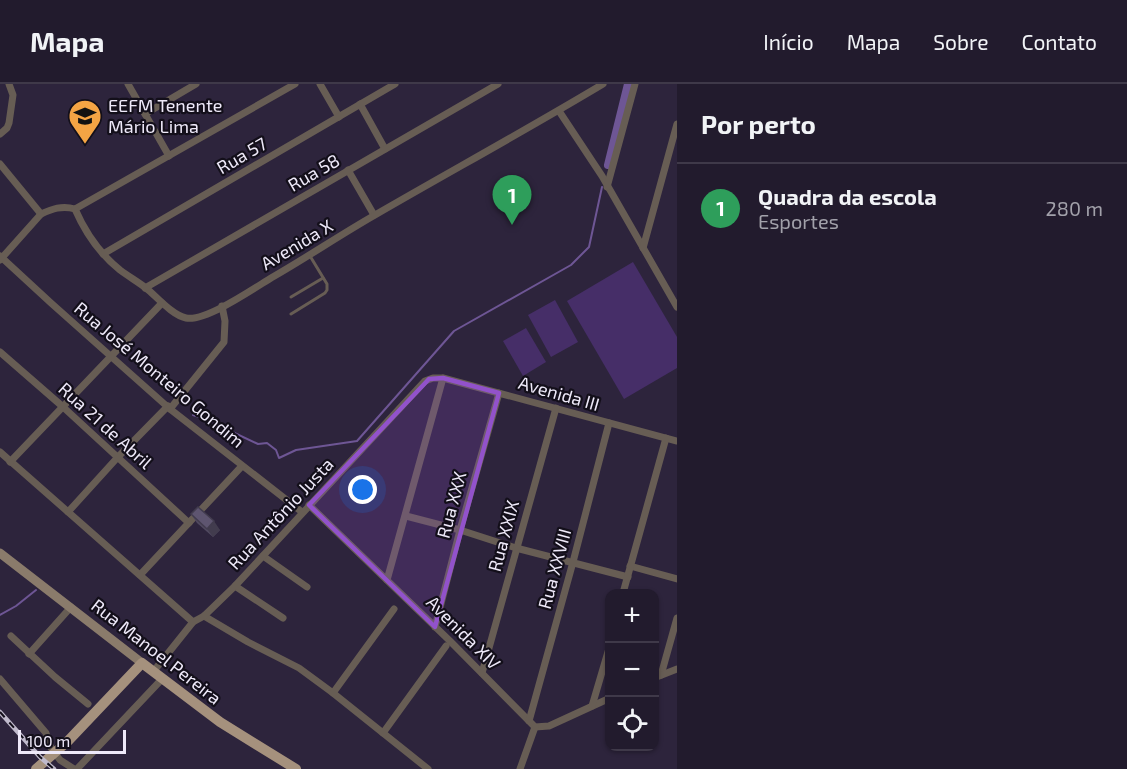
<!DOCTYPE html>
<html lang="pt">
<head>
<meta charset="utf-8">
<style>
	:root { --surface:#221b2d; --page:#2a2435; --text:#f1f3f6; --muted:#a2a1aa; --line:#3f3949; --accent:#f4a444 }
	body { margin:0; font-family:"Exo 2",sans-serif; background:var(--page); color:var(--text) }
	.controls { position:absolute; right:18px; bottom:18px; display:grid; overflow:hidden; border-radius:12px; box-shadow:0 2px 4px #0004 }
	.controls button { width:54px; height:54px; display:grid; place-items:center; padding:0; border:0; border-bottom:2px solid var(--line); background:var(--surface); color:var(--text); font:30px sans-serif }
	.scale { position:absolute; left:18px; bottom:15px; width:108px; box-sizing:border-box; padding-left:6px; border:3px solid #eee9f9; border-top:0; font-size:16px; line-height:21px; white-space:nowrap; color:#eee9f9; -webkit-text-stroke:4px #130f1a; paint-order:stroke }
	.you { position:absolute; left:363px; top:406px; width:21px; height:21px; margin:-15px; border:4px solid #fff; border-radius:50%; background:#1a73e8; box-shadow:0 0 0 9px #1a73e833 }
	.badge { display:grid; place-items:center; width:39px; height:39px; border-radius:50%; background:var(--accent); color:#fff; font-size:20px; font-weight:700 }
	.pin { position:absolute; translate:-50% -50px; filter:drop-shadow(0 2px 3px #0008) }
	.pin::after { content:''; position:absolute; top:32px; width:21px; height:18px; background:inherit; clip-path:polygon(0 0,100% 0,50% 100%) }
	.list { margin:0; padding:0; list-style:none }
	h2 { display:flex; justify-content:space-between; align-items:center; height:78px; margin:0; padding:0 24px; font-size:26px }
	h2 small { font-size:20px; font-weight:400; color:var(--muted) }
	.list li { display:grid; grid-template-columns:39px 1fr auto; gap:18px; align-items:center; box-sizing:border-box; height:90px; padding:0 24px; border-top:2px solid var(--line) }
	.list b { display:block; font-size:22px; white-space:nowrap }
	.list p { margin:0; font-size:20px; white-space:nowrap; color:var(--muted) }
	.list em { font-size:20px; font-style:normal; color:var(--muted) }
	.icon { flex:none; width:33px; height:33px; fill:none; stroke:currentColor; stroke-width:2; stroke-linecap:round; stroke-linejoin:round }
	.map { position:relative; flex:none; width:677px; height:685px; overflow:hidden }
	header { display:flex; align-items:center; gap:36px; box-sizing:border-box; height:84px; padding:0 30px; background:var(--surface); border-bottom:2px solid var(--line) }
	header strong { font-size:28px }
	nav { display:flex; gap:33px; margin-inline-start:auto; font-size:21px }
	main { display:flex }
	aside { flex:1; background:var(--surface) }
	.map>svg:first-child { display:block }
</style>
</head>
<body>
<header>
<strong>Mapa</strong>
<nav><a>Início</a><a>Mapa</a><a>Sobre</a><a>Contato</a></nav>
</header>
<main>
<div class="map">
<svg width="677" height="685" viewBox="0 0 677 685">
	<rect width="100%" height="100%" fill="#2d243c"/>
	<g fill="#462e68">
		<path d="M633,178L677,253V284L624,315L567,217Z"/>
		<path d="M555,216L578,258L551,273L528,231Z"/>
		<path d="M526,244L546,278L523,292L503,257Z"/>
	</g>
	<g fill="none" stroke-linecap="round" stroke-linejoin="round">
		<g stroke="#6e5695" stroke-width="2">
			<path d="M193,331L205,335L258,360L267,359L276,366L279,374L296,366L357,357L454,247L571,181L589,163L602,103"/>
			<path d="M0,531L16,522L36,506"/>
		</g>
		<path stroke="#6e5695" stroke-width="8" d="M608,81L628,0"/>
		<g stroke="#675d54" stroke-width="3">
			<path d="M291,213L323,194"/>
			<path d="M291,230L325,209L327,206V200L310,172"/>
		</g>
		<g stroke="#675d54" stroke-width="7">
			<path d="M128,0L169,72"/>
			<path d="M320,0L339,33"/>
			<path d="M360,20L385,65"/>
			<path d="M559,27L602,92L677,223"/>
			<path d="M145,30L196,0"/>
			<path d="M0,50L7,44L9,39L13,11L9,0"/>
			<path d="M0,80L41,130C52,125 62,121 75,125L295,0"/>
			<path d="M348,86L374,131"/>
			<path d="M607,103L635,0"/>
			<path d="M75,125C85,148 100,170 120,186C128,192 138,198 146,204C157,213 172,231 186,234C205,238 253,205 271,194C306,174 340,151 375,131C451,87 528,45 603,0"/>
			<path d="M643,164L677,40"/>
			<path d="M103,170L395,0"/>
			<path d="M0,172L51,219L170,325L302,428"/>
			<path d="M0,176L41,130"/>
			<path d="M145,204L498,0"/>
			<path d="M0,268L62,322L189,439"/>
			<path d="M170,325L224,258L225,237L222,222"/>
			<path d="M0,368L193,538"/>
			<path d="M10,378L162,219"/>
			<path d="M309,421L450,557L535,643L549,642L610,614"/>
			<path d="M68,428L117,374L168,322"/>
			<path d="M406,432L460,446L516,464L628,493"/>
			<path d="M263,472L307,503"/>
			<path d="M630,482L677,495"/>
			<path d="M140,491L242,382"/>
			<path d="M387,496L443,294"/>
			<path d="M235,502L283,534"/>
			<path d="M623,509L666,354"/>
			<path d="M204,532L248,558L299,584L333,609L428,685"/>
			<path d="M435,543L460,446L499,309"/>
			<path d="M11,552L55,593L88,620"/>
			<path d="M29,570L71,523"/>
			<path d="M153,588L193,538L204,532L235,502L425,297L433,294H443L677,357"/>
			<path d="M482,589L556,324"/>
			<path d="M661,591L677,534"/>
			<path d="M654,594L677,585"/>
			<path d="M0,595L46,649L51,664L60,676L74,685"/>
			<path d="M333,609L394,525"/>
			<path d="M592,622L610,561"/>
			<path d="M529,637L573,478L609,339"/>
			<path d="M383,649L446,562"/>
			<path d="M77,685L162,595"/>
			<path d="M520,685L535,643"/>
		</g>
		<path stroke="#8a7b6b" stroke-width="9" d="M0,469L142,579"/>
		<path stroke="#a5917d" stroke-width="10" d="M36,685L68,657L142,579L220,638L296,685"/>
		<g stroke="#c0bacc" stroke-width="4.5">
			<path id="rail" d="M0,628L40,673L54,685"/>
		</g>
		<use href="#rail" stroke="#130f1a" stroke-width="2" stroke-dasharray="7" stroke-linecap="butt"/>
	</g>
	<path fill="#514960" d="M191,430L220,446L213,453L197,439Z"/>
	<path fill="#423c4e" d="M214,437L220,446L213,453L207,445Z"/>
	<path fill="#5e5570" stroke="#423c4e" stroke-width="1.5" d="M198,423L214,437L207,445L191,430Z"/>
	<path fill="#9252cb" fill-opacity="0.2" stroke="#9252cb" stroke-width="4.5" stroke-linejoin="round" d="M443,294L499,309L435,543L309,421L429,295Z"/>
	<defs>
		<g id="school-pin" transform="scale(1.725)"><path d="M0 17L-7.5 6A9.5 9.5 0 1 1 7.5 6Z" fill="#f4a444" stroke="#130f1a"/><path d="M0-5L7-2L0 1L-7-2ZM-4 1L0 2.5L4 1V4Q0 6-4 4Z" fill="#111"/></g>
	</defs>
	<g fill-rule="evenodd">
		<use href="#school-pin" x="85" y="32"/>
	</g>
	<g text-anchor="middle" stroke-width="4.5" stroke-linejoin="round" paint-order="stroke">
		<g font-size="18" fill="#eee9f9" stroke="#130f1a" text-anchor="start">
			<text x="108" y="28">EEFM Tenente<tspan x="108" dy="21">Mário Lima</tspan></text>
		</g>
		<g font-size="18" fill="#eee9f9" stroke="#130f1a">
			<text transform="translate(242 72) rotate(-30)" y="6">Rua 57</text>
			<text transform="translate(314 89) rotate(-30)" y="6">Rua 58</text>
			<text transform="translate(297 161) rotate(-31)" y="6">Avenida X</text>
			<text transform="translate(159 291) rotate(40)" y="6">Rua José Monteiro Gondim</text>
			<text transform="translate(559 310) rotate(16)" y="6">Avenida III</text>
			<text transform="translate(105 342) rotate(42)" y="6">Rua 21 de Abril</text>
			<text transform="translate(452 421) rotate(-75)" y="6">Rua XXX</text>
			<text transform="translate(281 430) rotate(-47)" y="6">Rua Antônio Justa</text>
			<text transform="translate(504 452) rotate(-75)" y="6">Rua XXIX</text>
			<text transform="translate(555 485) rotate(-75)" y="6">Rua XXVIII</text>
			<text transform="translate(463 549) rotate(45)" y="6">Avenida XIV</text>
			<text transform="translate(156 568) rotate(38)" y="6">Rua Manoel Pereira</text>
		</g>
	</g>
</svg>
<div class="controls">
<button>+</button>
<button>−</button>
<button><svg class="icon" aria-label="locate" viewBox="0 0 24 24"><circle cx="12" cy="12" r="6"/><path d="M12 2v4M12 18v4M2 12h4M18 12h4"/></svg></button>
</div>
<div class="scale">100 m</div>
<div class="you"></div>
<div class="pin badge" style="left:512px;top:141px;background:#2e9e5b">1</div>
</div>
<aside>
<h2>Por perto<small></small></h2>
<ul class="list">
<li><span class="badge" style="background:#2e9e5b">1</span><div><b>Quadra da escola</b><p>Esportes</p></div><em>280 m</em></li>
</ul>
</aside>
</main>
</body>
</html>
